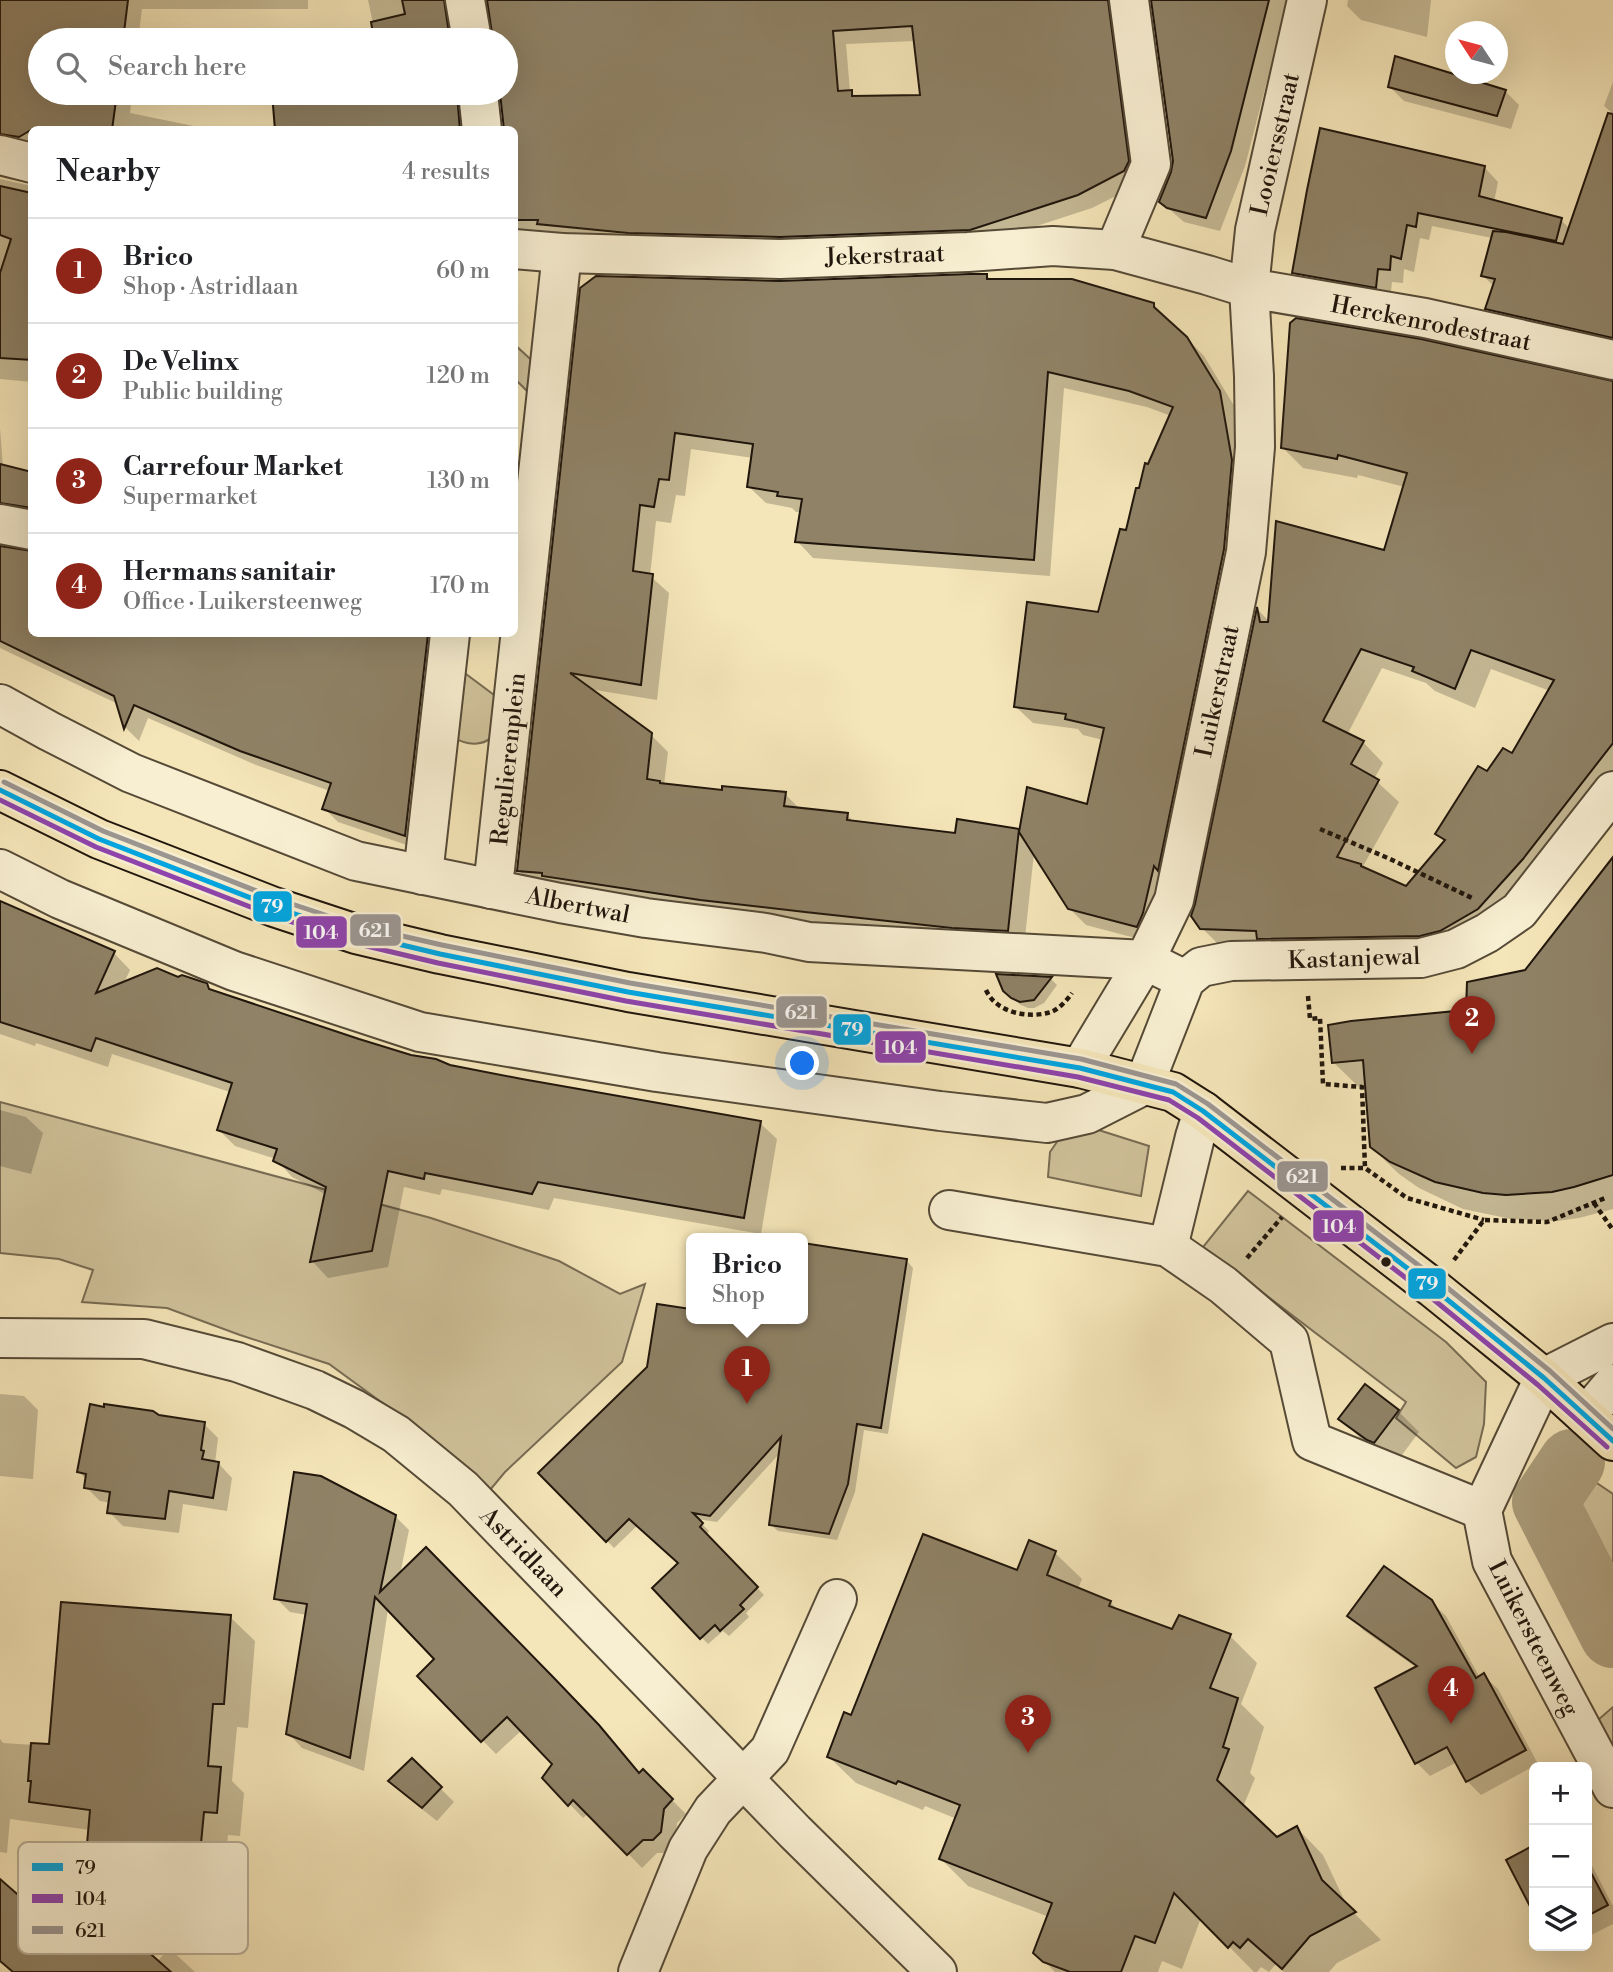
<!DOCTYPE html>
<html lang="en">
<head>
<meta charset="utf-8">
<style>
	:root { --surface:#fff; --page:#f2f2f2; --text:#202124; --muted:#757577; --line:#e0e0e0; --accent:#8f2418 }
	body { margin:0; font-family:"Libre Bodoni",serif; background:var(--page); color:var(--text) }
	.controls { position:absolute; right:21px; bottom:21px; display:grid; overflow:hidden; border-radius:10px; box-shadow:0 7px 28px #0002 }
	.controls button { width:63px; height:63px; display:grid; place-items:center; padding:0; border:0; border-bottom:2px solid var(--line); background:var(--surface); color:var(--text); font:35px sans-serif }
	.compass { position:absolute; left:1445px; top:21px; width:63px; height:63px; border-radius:50%; background:var(--surface); box-shadow:0 7px 28px #0002; rotate:306deg }
	.you { position:absolute; left:803px; top:1064px; width:24px; height:24px; margin:-18px; border:5px solid #fff; border-radius:50%; background:#1a73e8; box-shadow:0 0 0 10px #1a73e833 }
	.badge { display:grid; place-items:center; width:46px; height:46px; border-radius:50%; background:var(--accent); color:#fff; font-size:23px; font-weight:700 }
	.pin { position:absolute; translate:-50% -58px; filter:drop-shadow(0 2px 4px #0008) }
	.pin::after { content:''; position:absolute; top:37px; width:24px; height:21px; background:inherit; clip-path:polygon(0 0,100% 0,50% 100%) }
	.popup { position:absolute; left:686px; top:1233px; width:122px; height:91px; box-sizing:border-box; display:grid; place-content:center; border-radius:10px; background:var(--surface); filter:drop-shadow(0 2px 5px #0005); font-size:23px; white-space:nowrap; color:var(--muted) }
	.popup b { font-size:26px; color:var(--text) }
	.popup::after { content:''; position:absolute; left:50%; top:100%; margin-left:-14px; border:14px solid transparent; border-top-color:var(--surface) }
	.list { margin:0; padding:0; list-style:none }
	h2 { display:flex; justify-content:space-between; align-items:center; height:91px; margin:0; padding:0 28px; font-size:30px }
	h2 small { font-size:23px; font-weight:400; color:var(--muted) }
	.list li { display:grid; grid-template-columns:46px 1fr auto; gap:21px; align-items:center; box-sizing:border-box; height:105px; padding:0 28px; border-top:2px solid var(--line) }
	.list b { display:block; font-size:26px; white-space:nowrap }
	.list p { margin:0; font-size:23px; white-space:nowrap; color:var(--muted) }
	.list em { font-size:23px; font-style:normal; color:var(--muted) }
	.icon { flex:none; width:38px; height:38px; fill:none; stroke:currentColor; stroke-width:2; stroke-linecap:round; stroke-linejoin:round }
	.map { position:relative; flex:none; width:1613px; height:1972px; overflow:hidden }
	.search { position:absolute; background:var(--surface); box-shadow:0 7px 28px #0002; left:28px; top:28px; width:490px; height:77px; display:flex; align-items:center; gap:18px; box-sizing:border-box; padding:0 24px; border-radius:38px; color:var(--muted); font-size:26px }
	.panel { position:absolute; background:var(--surface); box-shadow:0 7px 28px #0002; left:28px; top:126px; width:490px; height:511px; border-radius:10px }
	.map>svg:first-child { display:block }
</style>
</head>
<body>
<div class="map">
<svg width="1613" height="1972" viewBox="0 0 1613 1972">
	<rect width="100%" height="100%" fill="#f5e6b9"/>
	<filter id="stains"><feTurbulence type="fractalNoise" baseFrequency=".00286" numOctaves="4"/><feColorMatrix values="0 0 0 0 .2 0 0 0 0 .09 0 0 0 0 .02 0 0 0 .5 -.17"/></filter>
	<radialGradient id="worn" r=".72"><stop offset=".6" stop-color="#630" stop-opacity="0"/><stop offset="1" stop-color="#630" stop-opacity=".3"/></radialGradient>
	<g fill="#d1c39c" stroke="#786c54" stroke-width="2">
		<path d="M514,344L541,369L537,401L515,379Z"/>
		<path d="M458,668L502,701C500,710 501,721 497,729C489,748 467,746 453,737Z"/>
		<path d="M0,1102L431,1218L559,1261L620,1294L645,1284L622,1362L505,1472L490,1490L388,1407L329,1364L240,1335L167,1308L82,1302L93,1270L59,1259L0,1253Z"/>
		<path d="M1089,1127L1149,1146L1141,1196L1048,1177L1050,1152L1061,1136Z"/>
		<path d="M1248,1191L1446,1342L1486,1382L1484,1424L1476,1457L1456,1468L1396,1418L1406,1402L1203,1247Z"/>
		<path d="M1588,1477L1613,1494V1607L1564,1508L1570,1488Z"/>
		<path d="M1613,1707V1749L1598,1720Z"/>
	</g>
	<g fill="#0003" fill-rule="evenodd">
		<path d="M0,0H308V9H142L138,40H40V93H132L130,113L213,130H32V150L0,153Z"/>
		<path d="M368,0H463L461,40H365L374,28Z"/>
		<path d="M489,0H1127L1138,185L1092,208L982,244L514,236V130H505L502,93H506V40H495ZM915,41L922,97L857,98L850,91L846,44Z"/>
		<path d="M1153,0H1288L1245,166L1220,231L1184,222L1161,202L1173,173L1174,161Z"/>
		<path d="M1348,0H1431L1427,37L1361,20L1347,6Z"/>
		<path d="M1613,82V347L1500,322L1487,309L1495,287L1483,276L1492,238L1432,226L1429,240L1420,238L1414,272L1404,269L1403,283L1392,282L1390,300L1308,286L1294,273L1485,168L1498,182L1494,202L1561,220L1570,229L1611,112L1604,106Z"/>
		<path d="M1390,87L1505,91L1519,105L1511,129L1404,101Z"/>
		<path d="M274,93H477L472,130H277Z"/>
		<path d="M0,179L32,186V382L0,379Z"/>
		<path d="M987,276L991,280L1153,304L1204,356L1236,409L1248,478L1154,943L1086,925L1069,908L1034,853L1024,947L970,944L535,887L519,871L582,289ZM1064,388L1147,407L1171,416L1140,490L1128,532L1099,613L1016,707L1033,723L1078,729L1083,735L1103,740L1088,806L1020,833L1018,831L956,835L855,823L847,815L800,809L785,794L724,792L664,785L668,752L651,735L589,689L657,700L669,593L650,576L656,521L671,523L676,495L685,496L691,449L753,458L749,487L766,503L792,508L796,512H802L797,541L813,558L1050,576Z"/>
		<path d="M1613,384V790L1499,930L1279,958L1222,948L1201,927L1197,905L1258,610L1270,622L1385,552L1405,487L1358,475L1357,478L1303,468L1283,448ZM1382,668L1426,683L1435,691L1475,708L1491,669L1550,691L1513,755L1487,773L1438,834L1445,842L1406,888L1362,868L1399,802L1374,779L1383,763L1363,742L1347,735Z"/>
		<path d="M0,428L3,467L32,473V518L0,522Z"/>
		<path d="M0,548L32,634H197L201,636L202,634H430L442,646L419,849L338,822L324,808L330,791L256,765L148,718L139,741L126,728L118,704L0,648Z"/>
		<path d="M1613,860V1209L1579,1218L1557,1221L1511,1219L1463,1209L1419,1188L1399,1174L1371,1147L1367,1089H1361L1334,1063L1468,1012L1526,971Z"/>
		<path d="M0,903L114,953L130,970L124,983L178,979L206,985L213,992L358,1041L449,1066L760,1123L777,1139L761,1234L554,1198L549,1210L442,1189L440,1195L404,1187L388,1267L328,1278L312,1261L327,1195L292,1177L276,1159L235,1146L219,1130L230,1092L112,1054L108,1067L36,1043L35,1046L0,1034Z"/>
		<path d="M998,976L1051,979L1057,985L1044,1003L1034,1008H1028L1019,1004L1005,990Z"/>
		<path d="M0,1110L26,1117L43,1133L31,1174L0,1166Z"/>
		<path d="M803,1245L906,1260L913,1268L888,1434L864,1430L855,1492L837,1540L778,1531L770,1524L781,1452L717,1522L697,1519L709,1531L706,1535L764,1595L746,1613L749,1617L729,1636L723,1631L708,1644L654,1588L680,1563L638,1525L614,1548L541,1473L649,1367L691,1311V1318L789,1325L803,1318Z"/>
		<path d="M0,1394L24,1396L38,1410L33,1479L0,1476Z"/>
		<path d="M1398,1411L1419,1432L1396,1463L1362,1440L1341,1419Z"/>
		<path d="M158,1417L204,1424L218,1438L215,1463H218L232,1478L227,1511L183,1504L179,1533L123,1526L109,1512L111,1503L100,1501L86,1487L87,1480L79,1472Z"/>
		<path d="M395,1516L409,1530L400,1575L613,1741L640,1774L643,1771L686,1814L677,1823L675,1846L668,1853H657L642,1868L589,1813L583,1818L544,1778L554,1764L522,1730L496,1754L419,1676L437,1659L388,1609L364,1771L302,1748L288,1733L307,1615L290,1612L276,1598Z"/>
		<path d="M1055,1553L1082,1579L1078,1589L1110,1602L1119,1611L1173,1632L1230,1636L1257,1663L1241,1704L1264,1727L1250,1773L1255,1778L1243,1807L1276,1839L1297,1828L1323,1855L1347,1906L1381,1940L1337,1963L1329,1972H1284L1276,1964L1269,1972L1261,1967L1257,1972H1254L1201,1918L1182,1969L1162,1961L1158,1972H1055L1035,1952L1049,1917L968,1886L941,1859L957,1819L925,1806L923,1810L856,1783L829,1757L852,1717L1018,1572Z"/>
		<path d="M1431,1602L1446,1616L1480,1678L1484,1676L1498,1689L1538,1764L1481,1795L1467,1781L1457,1762L1430,1776L1417,1763V1668L1363,1630L1350,1616Z"/>
		<path d="M230,1617L255,1641L248,1728L237,1727L232,1781L244,1793L240,1836L228,1835L224,1877L113,1867L89,1843L90,1830L10,1819L7,1853L0,1852V1739L3,1743L51,1746Z"/>
		<path d="M412,1760L454,1802L437,1821L404,1795L390,1781Z"/>
		<path d="M1587,1856L1613,1906V1924L1587,1937Z"/>
		<path d="M0,1889L33,1911L83,1921L157,1962L169,1948L195,1972H12L0,1962Z"/>
		<path d="M1557,1946H1571L1562,1951Z"/>
	</g>
	<g fill="none" stroke-linecap="round" stroke-linejoin="round">
		<path stroke="#ad9f7e" stroke-width="66" d="M1572,1462L1545,1502L1613,1635"/>
	</g>
	<g fill="#8f8266" stroke="#20160c" stroke-width="2" fill-rule="evenodd">
		<path d="M0,0H128L123,40H40V93H117L112,130H31L19,137L0,134Z"/>
		<path d="M402,0H444L450,40H374L371,22L405,14Z"/>
		<path d="M487,0H1108L1129,161L1124,171L1078,195L970,230L780,237L628,233L537,224L538,220H514V130H504L500,93H506V40H493ZM912,26L920,95L852,96V90L838,91L833,31Z"/>
		<path d="M1151,0H1269L1231,151L1206,218L1167,208L1159,202L1171,172L1173,161Z"/>
		<path d="M1395,56L1506,90L1497,116L1388,87Z"/>
		<path d="M272,93H457L460,130H275Z"/>
		<path d="M1608,113L1613,114V338L1485,309L1495,279L1481,276L1493,231L1506,232L1563,244Z"/>
		<path d="M1320,128L1485,166L1479,196L1562,218L1556,241L1418,213L1416,227L1407,225L1401,259L1391,256L1390,270L1378,269L1376,288L1292,273L1307,190Z"/>
		<path d="M0,186L32,193V360L0,358V273L11,239L0,235Z"/>
		<path d="M970,274H987V279H1072L1154,303V307L1187,337L1220,391L1232,460L1224,549L1158,871L1154,866L1143,913L1137,927L1068,909L1019,832L1027,787L1087,804L1104,728L1065,719L1066,714L1014,707L1027,602L1098,612L1120,529L1126,530L1136,488H1139L1145,463L1148,464L1173,407L1129,391L1048,372L1034,560L795,542L802,499L777,496L778,492L747,487L753,444L675,433L669,480L659,479L654,507L640,505L633,571L653,574L641,685L570,673L652,733L647,779L660,781V783L722,790V786L786,792L784,806L848,813L847,820L955,833L957,819L1019,829L1008,931L952,928L805,912L700,900L542,876V873L517,871L580,288L596,276L779,281Z"/>
		<path d="M1296,318L1421,339L1613,381V743L1523,859L1478,909L1440,931L1420,936L1257,939L1256,931L1200,929L1191,916L1195,904L1257,607L1260,622H1268L1276,521L1384,550L1407,473L1338,455L1337,459L1281,448L1290,323ZM1361,649L1414,667L1412,671L1455,689L1471,650L1554,680L1512,753L1503,748L1487,771L1478,766L1435,834L1445,840L1406,886L1361,866V864L1337,857L1379,780L1351,764L1364,741L1323,721Z"/>
		<path d="M0,464L32,472V508L0,503Z"/>
		<path d="M0,546L32,551V634H428L405,836L322,809L331,783L240,751L134,705L124,729L114,696L0,641Z"/>
		<path d="M1613,857V1175L1574,1187L1552,1192L1506,1195L1483,1193L1435,1182L1390,1162L1370,1147L1363,1060L1332,1063L1328,1025L1351,1021L1466,1010L1467,982L1525,970Z"/>
		<path d="M0,901L115,951L96,993L157,968L178,977L182,975L203,982L207,983L209,989L359,1039L411,1055L436,1059L450,1065L522,1079L761,1121L744,1218L538,1182L532,1194L425,1173L424,1179L388,1171L372,1251L310,1262L326,1187L273,1161L277,1149L217,1130L232,1083L96,1038L91,1051L0,1022Z"/>
		<path d="M996,974L1052,977L1034,1000L1020,1002L1011,998L1003,991Z"/>
		<path d="M803,1243L907,1259L881,1428L857,1424L848,1484L829,1534L769,1525L781,1437L710,1516L693,1513L703,1523L700,1527L758,1587L740,1605L744,1609L720,1631L715,1625L700,1639L652,1588L678,1563L629,1519L606,1542L538,1473L647,1367L657,1304L691,1309V1318H753L787,1323L788,1318H803Z"/>
		<path d="M1365,1384L1399,1410L1374,1443L1367,1440L1338,1419Z"/>
		<path d="M90,1404L104,1407V1404L153,1411L159,1415L205,1422L201,1450L204,1451L202,1459L219,1462L213,1498L169,1491L165,1519L107,1513L110,1492L84,1488L86,1474L77,1472Z"/>
		<path d="M294,1472L321,1476L396,1515L380,1592L426,1547L554,1678L599,1725L639,1773L643,1769L673,1799L664,1809L661,1832L653,1840H643L627,1855L573,1800L568,1806L542,1778L552,1764L507,1717L481,1742L417,1676L434,1659L375,1597L350,1758L286,1734L307,1604L274,1599Z"/>
		<path d="M923,1534L1017,1570L1029,1540L1056,1551L1047,1575L1111,1601L1109,1606L1172,1629L1179,1615L1231,1634L1210,1688L1238,1698L1223,1747L1229,1749L1217,1780L1277,1837L1297,1826L1322,1880L1356,1912L1310,1936L1282,1969L1248,1939L1240,1948L1233,1942L1228,1948L1174,1893L1155,1943L1135,1936L1121,1972H1070L1043,1962L1033,1953L1052,1903L939,1859L960,1805L898,1781L896,1784L827,1757L844,1712L851,1715Z"/>
		<path d="M1384,1566L1432,1600L1476,1678L1484,1673L1526,1750L1466,1782L1447,1747L1415,1764L1375,1688L1417,1666L1347,1616Z"/>
		<path d="M61,1602L231,1615L224,1704H213L208,1766L221,1767L217,1813L204,1812L200,1854L87,1844L90,1810L29,1802L31,1781H28L31,1743L49,1744Z"/>
		<path d="M412,1758L442,1787L422,1808L388,1781Z"/>
		<path d="M1534,1845V1914L1506,1860Z"/>
		<path d="M1587,1865L1608,1905L1587,1916Z"/>
		<path d="M0,1879L33,1908L51,1891L82,1917L83,1894L171,1972H13L0,1961Z"/>
	</g>
	<g fill="none" stroke-linecap="round" stroke-linejoin="round">
		<g stroke="#554a37" stroke-width="42">
			<g id="minor">
				<path d="M465,0L472,40"/>
				<path d="M478,93L482,130"/>
				<path d="M0,155L32,163"/>
				<path d="M514,249L562,253L780,259L968,252L1053,246L1115,250L1207,275L1249,288L1425,318L1613,360"/>
				<path d="M1115,250L1151,164L1129,0"/>
				<path d="M0,524L32,530"/>
				<path d="M0,704L49,731L131,773L356,861L560,903L646,918L766,933L809,942L1145,960L1185,980"/>
				<path d="M0,869L60,899L234,971L420,1032L657,1072L940,1111L1047,1123L1087,1114L1144,1085L1185,980L1201,967L1231,961L1421,958L1456,949L1487,933L1519,911L1613,791"/>
				<path d="M423,875L450,634"/>
				<path d="M491,889L495,869L562,253"/>
				<path d="M1080,1068L1145,960L1174,900L1246,552L1255,447L1254,376L1249,288L1255,230L1307,0"/>
				<path d="M949,1210L1168,1247L1223,1285L1289,1341L1312,1441L1482,1510"/>
				<path d="M1168,1247L1195,1137L1203,1111"/>
				<path d="M0,1338L144,1339L237,1362L315,1390L354,1409L396,1434L463,1489L795,1832L937,1972"/>
				<path d="M1613,1343L1544,1378L1482,1510L1492,1561L1613,1788"/>
				<path d="M1586,1416L1613,1384"/>
				<path d="M638,1972L688,1849L713,1810L770,1750L837,1599"/>
			</g>
		</g>
		<g stroke="#20160c" stroke-width="42">
			<path id="major" d="M0,790L99,839L274,907L356,934L440,954L628,992L1080,1068L1173,1092L1203,1111L1433,1288L1544,1378L1613,1441"/>
		</g>
		<g stroke="#20160c" stroke-width="4.5" stroke-dasharray="5 3.5" stroke-linecap="butt">
			<path d="M1320,829L1390,859L1472,898"/>
			<path d="M986,990C996,1013 1029,1019 1051,1012C1059,1009 1067,1000 1072,993"/>
			<path d="M1308,996L1310,1019L1320,1018L1323,1084L1362,1087L1365,1168L1407,1198L1484,1220"/>
			<path d="M1341,1168H1365"/>
			<path d="M1594,1203L1613,1230"/>
			<path d="M1247,1258L1282,1217"/>
			<path d="M1454,1260L1484,1220L1547,1222L1605,1198"/>
		</g>
		<use href="#minor" stroke="#f8efd2" stroke-width="38"/>
		<use href="#major" stroke="#f5e6b9" stroke-width="38"/>
		<g stroke="#f8efd2" stroke-width="10">
			<path id="bus-1" d="M0,790L99,839L274,907L356,934L440,954L628,992L1080,1068L1173,1092L1203,1111L1433,1288L1544,1378L1613,1441"/>
		</g>
		<g stroke="#f8efd2" stroke-width="10">
			<path id="bus-2" d="M0,800L96,847L271,915L354,943L438,963L626,1001L1078,1077L1169,1100L1198,1118L1428,1295L1538,1385L1607,1447"/>
		</g>
		<g stroke="#f8efd2" stroke-width="10">
			<path id="bus-3" d="M4,782L103,831L277,899L358,926L442,945L630,983L1081,1059L1176,1084L1208,1104L1439,1281L1550,1371L1613,1429"/>
		</g>
		<use href="#bus-1" stroke="#00a6e2" stroke-width="5"/>
		<use href="#bus-2" stroke="#8e44ad" stroke-width="5"/>
		<use href="#bus-3" stroke="#9b9692" stroke-width="5"/>
	</g>
	<circle fill="#20160c" stroke="#f8efd2" stroke-width="2.5" cx="1386" cy="1262" r="6"/>
	<g text-anchor="middle" stroke-width="5" stroke-linejoin="round" paint-order="stroke">
		<g font-size="24" fill="#20160c" stroke="#f8efd2">
			<text transform="translate(1275 144) rotate(-77)" y="8">Looiersstraat</text>
			<text transform="translate(885 255) rotate(-2)" y="8">Jekerstraat</text>
			<text transform="translate(1431 323) rotate(11)" y="8">Herckenrodestraat</text>
			<text transform="translate(1217 691) rotate(-78)" y="8">Luikerstraat</text>
			<text transform="translate(508 759) rotate(-84)" y="8">Regulierenplein</text>
			<text transform="translate(578 905) rotate(11)" y="8">Albertwal</text>
			<text transform="translate(1354 958) rotate(-2)" y="8">Kastanjewal</text>
			<text transform="translate(524 1552) rotate(46)" y="8">Astridlaan</text>
			<text transform="translate(1534 1638) rotate(63)" y="8">Luikersteenweg</text>
		</g>
	</g>
	<rect x="18" y="1842" width="230" height="112" rx="10" fill="#f8efd2" stroke="#b7ae97" stroke-width="2"/>
	<rect x="32" y="1863" width="31" height="8" fill="#00a6e2"/>
	<rect x="32" y="1894" width="31" height="9" fill="#8e44ad"/>
	<rect x="32" y="1926" width="31" height="8" fill="#9b9692"/>
	<g font-size="19" fill="#20160c">
		<text x="75" y="1874">79</text>
		<text x="75" y="1905">104</text>
		<text x="75" y="1937">621</text>
	</g>
	<g stroke="#f8efd2" stroke-width="2.5">
		<rect x="252" y="890" width="41" height="33" rx="7" fill="#00a6e2"/>
		<rect x="349" y="913" width="53" height="34" rx="7" fill="#9b9692"/>
		<rect x="295" y="915" width="53" height="34" rx="7" fill="#8e44ad"/>
		<rect x="775" y="995" width="53" height="34" rx="7" fill="#9b9692"/>
		<rect x="832" y="1013" width="40" height="33" rx="7" fill="#00a6e2"/>
		<rect x="874" y="1030" width="53" height="34" rx="7" fill="#8e44ad"/>
		<rect x="1276" y="1160" width="53" height="33" rx="7" fill="#9b9692"/>
		<rect x="1312" y="1209" width="53" height="34" rx="7" fill="#8e44ad"/>
		<rect x="1407" y="1267" width="40" height="33" rx="7" fill="#00a6e2"/>
	</g>
	<g font-size="19" text-anchor="middle" font-weight="bold" fill="#fff">
		<text x="272" y="913">79</text>
		<text x="375" y="937">621</text>
		<text x="321" y="939">104</text>
		<text x="801" y="1019">621</text>
		<text x="852" y="1036">79</text>
		<text x="900" y="1054">104</text>
		<text x="1302" y="1183">621</text>
		<text x="1339" y="1233">104</text>
		<text x="1427" y="1290">79</text>
	</g>
	<rect width="100%" height="100%" filter="url(#stains)"/>
	<rect width="100%" height="100%" fill="url(#worn)"/>
</svg>
<div class="controls">
<button>+</button>
<button>−</button>
<button><svg class="icon" aria-label="layers" viewBox="0 0 24 24"><path d="M12 4l9 5-9 5-9-5zM3 14l9 5 9-5"/></svg></button>
</div>
<svg class="compass" viewBox="-18 -18 36 36"><path d="M0-13l5 13h-10z" fill="#e53935"/><path d="M0 13l5-13h-10z" fill="#757577"/></svg>
<div class="you"></div>
<div class="pin badge" style="left:747px;top:1404px">1</div>
<div class="popup"><b>Brico</b>Shop</div>
<div class="pin badge" style="left:1472px;top:1054px">2</div>
<div class="pin badge" style="left:1028px;top:1753px">3</div>
<div class="pin badge" style="left:1451px;top:1724px">4</div>
<div class="search"><svg class="icon" aria-label="search" viewBox="0 0 24 24"><circle cx="10" cy="10" r="6"/><path d="M15 15l6 6"/></svg>Search here</div>
<section class="panel">
<h2>Nearby<small>4 results</small></h2>
<ul class="list">
<li><span class="badge">1</span><div><b>Brico</b><p>Shop · Astridlaan</p></div><em>60 m</em></li>
<li><span class="badge">2</span><div><b>De Velinx</b><p>Public building</p></div><em>120 m</em></li>
<li><span class="badge">3</span><div><b>Carrefour Market</b><p>Supermarket</p></div><em>130 m</em></li>
<li><span class="badge">4</span><div><b>Hermans sanitair</b><p>Office · Luikersteenweg</p></div><em>170 m</em></li>
</ul>
</section>
</div>
</body>
</html>
